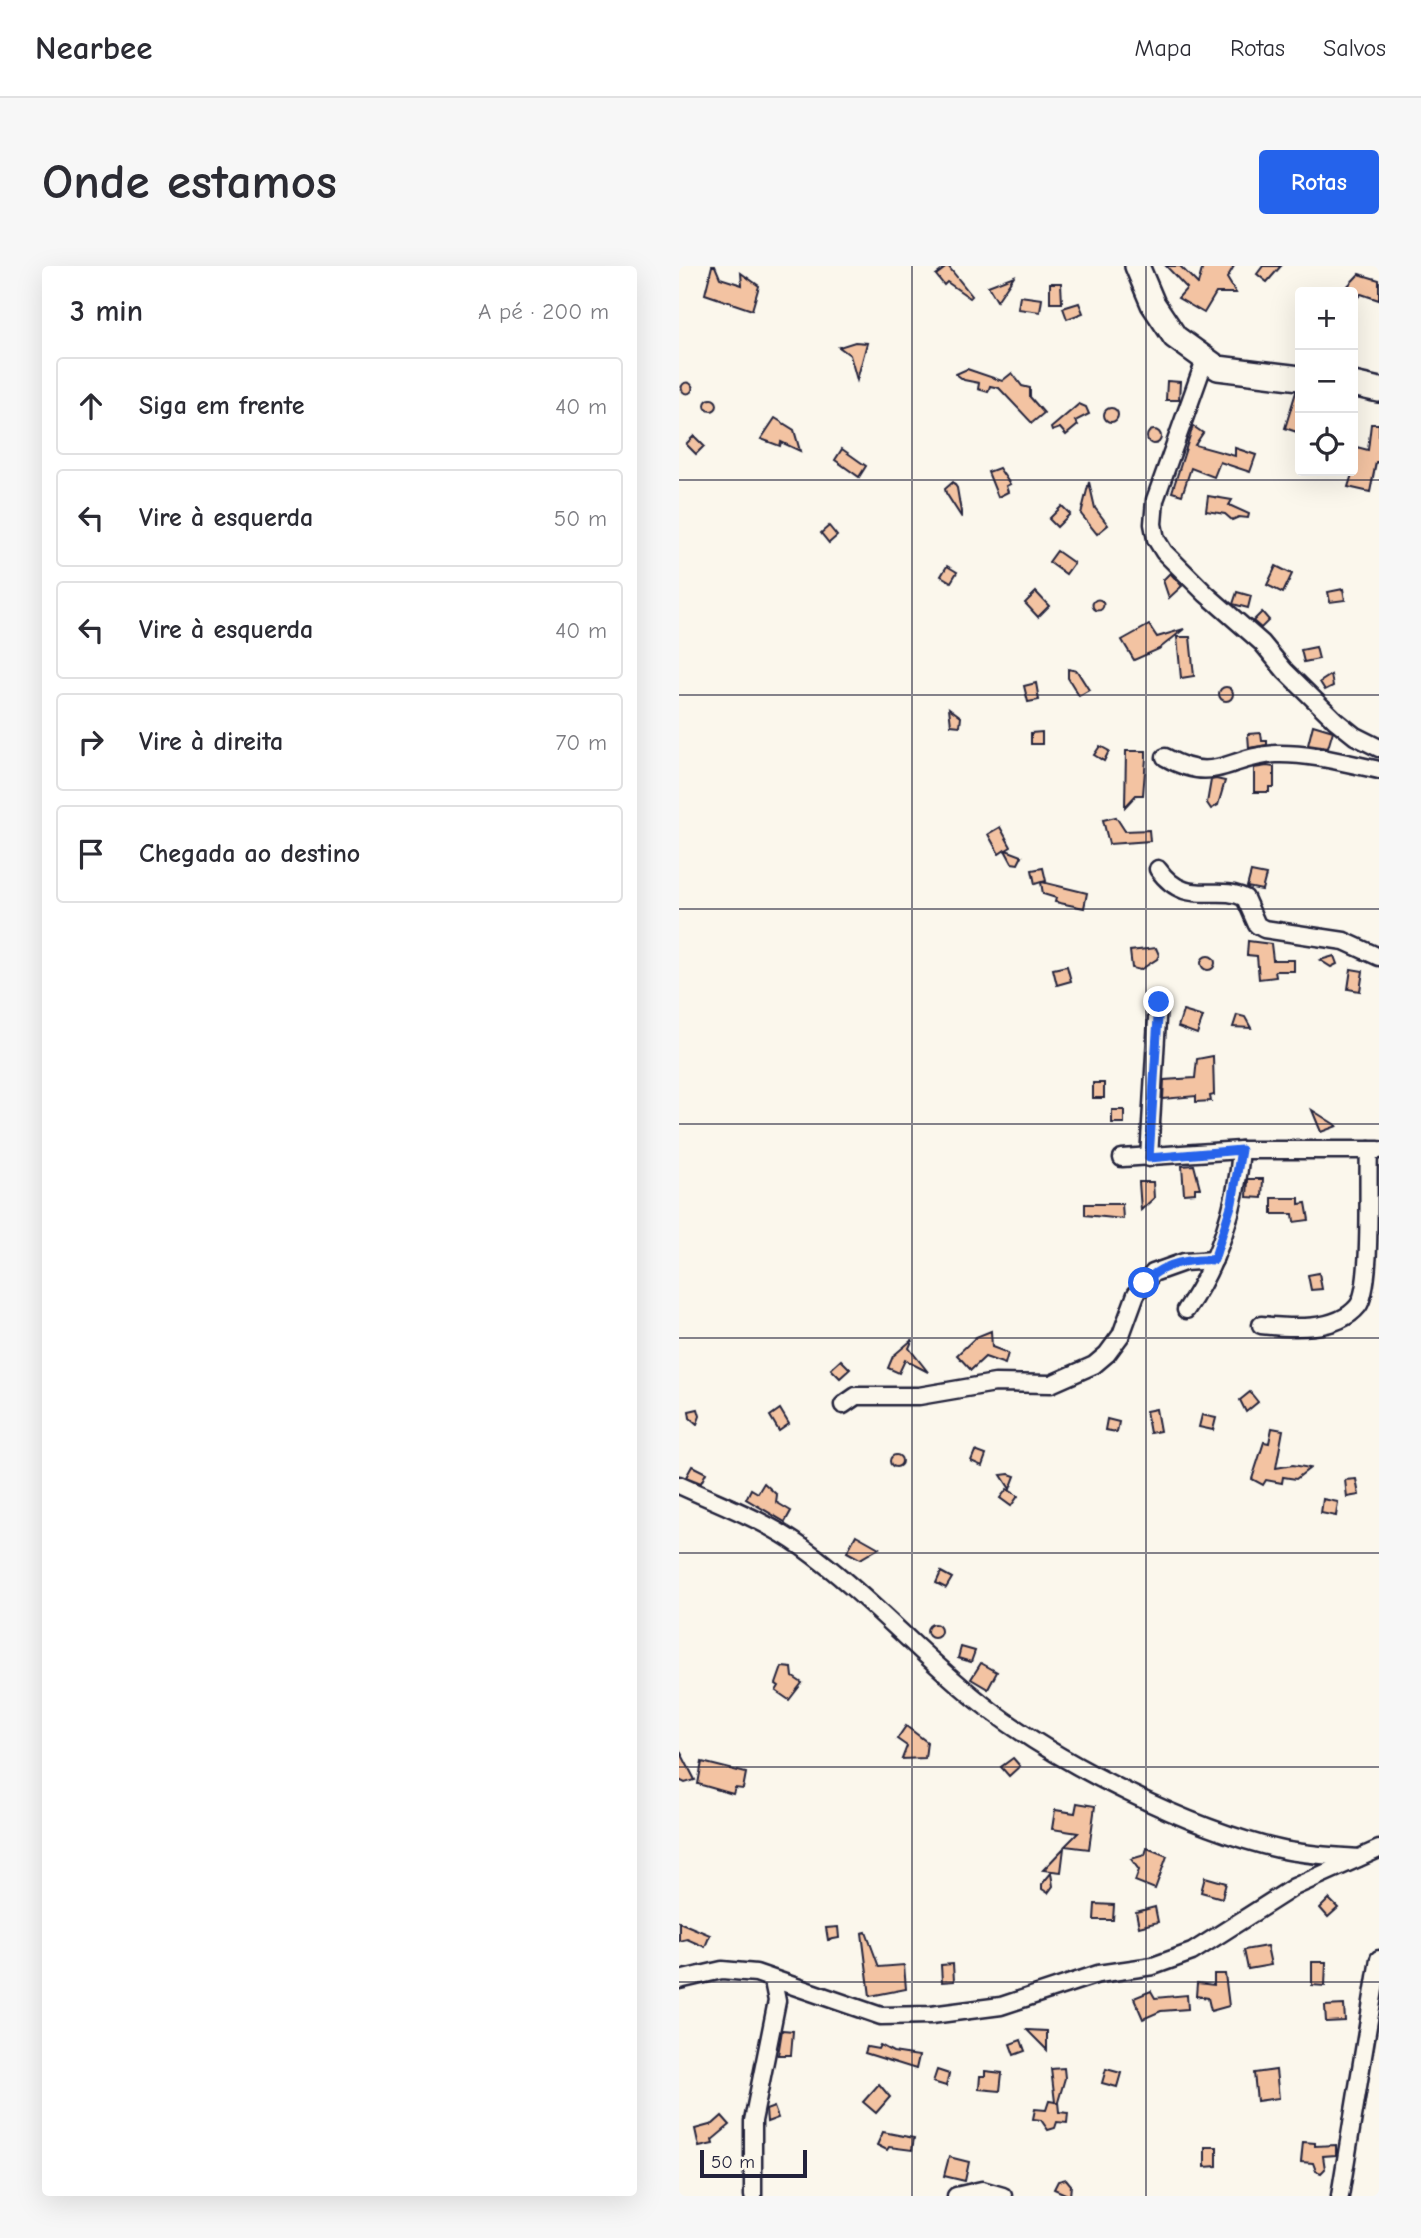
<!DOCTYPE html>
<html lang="pt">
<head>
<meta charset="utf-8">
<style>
	:root { --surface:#fff; --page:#f7f7f7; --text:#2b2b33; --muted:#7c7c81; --line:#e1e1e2; --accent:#2563eb }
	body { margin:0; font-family:"Comic Neue",sans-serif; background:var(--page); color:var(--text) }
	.controls { position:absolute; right:21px; top:21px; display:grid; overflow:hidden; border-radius:7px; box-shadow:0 7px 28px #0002 }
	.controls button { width:63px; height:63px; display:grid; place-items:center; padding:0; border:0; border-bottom:2px solid var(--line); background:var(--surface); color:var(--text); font:35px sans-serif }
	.scale { position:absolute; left:21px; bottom:18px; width:107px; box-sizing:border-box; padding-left:7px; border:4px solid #22223b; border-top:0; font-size:19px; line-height:24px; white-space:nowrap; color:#22223b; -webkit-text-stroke:5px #fbf7ec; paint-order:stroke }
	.stop { position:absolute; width:21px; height:21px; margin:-16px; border:5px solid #2563eb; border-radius:50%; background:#fff }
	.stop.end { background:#2563eb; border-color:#fff; box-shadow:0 2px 7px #0008 }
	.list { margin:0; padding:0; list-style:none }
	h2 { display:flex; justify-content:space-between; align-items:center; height:91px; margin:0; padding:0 28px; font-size:30px }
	h2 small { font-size:23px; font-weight:400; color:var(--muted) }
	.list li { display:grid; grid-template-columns:46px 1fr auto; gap:21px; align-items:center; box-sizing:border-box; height:98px; margin:0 14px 14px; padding:0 14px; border:2px solid var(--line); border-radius:7px }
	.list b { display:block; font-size:26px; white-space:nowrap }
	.list em { font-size:23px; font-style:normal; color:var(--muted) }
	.icon { flex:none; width:38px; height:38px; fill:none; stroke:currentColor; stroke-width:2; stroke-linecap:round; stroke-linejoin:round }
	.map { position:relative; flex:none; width:700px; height:1930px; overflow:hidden; border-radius:7px }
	header { display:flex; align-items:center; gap:42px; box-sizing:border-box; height:98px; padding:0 35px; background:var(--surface); border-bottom:2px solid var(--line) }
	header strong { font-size:33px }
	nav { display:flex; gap:38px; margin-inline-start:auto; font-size:24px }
	.intro { display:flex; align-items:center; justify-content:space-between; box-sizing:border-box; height:168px; padding:0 42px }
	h1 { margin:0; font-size:49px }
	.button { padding:18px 32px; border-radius:7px; background:var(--accent); color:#fff; font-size:24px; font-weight:700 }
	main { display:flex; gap:42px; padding:0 42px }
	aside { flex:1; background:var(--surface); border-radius:7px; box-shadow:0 7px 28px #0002 }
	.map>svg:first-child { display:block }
</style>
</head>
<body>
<header>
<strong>Nearbee</strong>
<nav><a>Mapa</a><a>Rotas</a><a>Salvos</a></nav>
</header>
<div class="intro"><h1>Onde estamos</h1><a class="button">Rotas</a></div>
<main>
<aside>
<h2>3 min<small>A pé · 200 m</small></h2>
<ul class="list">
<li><svg class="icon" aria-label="ahead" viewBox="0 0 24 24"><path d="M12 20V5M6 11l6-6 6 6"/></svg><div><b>Siga em frente</b></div><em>40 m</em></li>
<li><svg class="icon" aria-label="left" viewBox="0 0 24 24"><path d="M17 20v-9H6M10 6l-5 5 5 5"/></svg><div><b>Vire à esquerda</b></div><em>50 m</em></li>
<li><svg class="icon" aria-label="left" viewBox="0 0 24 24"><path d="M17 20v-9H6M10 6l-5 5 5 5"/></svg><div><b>Vire à esquerda</b></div><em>40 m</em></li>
<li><svg class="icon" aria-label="right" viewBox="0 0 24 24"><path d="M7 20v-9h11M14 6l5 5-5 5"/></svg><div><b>Vire à direita</b></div><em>70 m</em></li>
<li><svg class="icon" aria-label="arrive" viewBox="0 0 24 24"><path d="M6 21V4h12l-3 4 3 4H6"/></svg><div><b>Chegada ao destino</b></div></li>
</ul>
</aside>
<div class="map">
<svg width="700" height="1930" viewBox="0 0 700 1930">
	<rect width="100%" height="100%" fill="#fbf7ec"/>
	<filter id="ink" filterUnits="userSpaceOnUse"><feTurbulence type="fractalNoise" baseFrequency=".0143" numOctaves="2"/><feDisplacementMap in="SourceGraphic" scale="14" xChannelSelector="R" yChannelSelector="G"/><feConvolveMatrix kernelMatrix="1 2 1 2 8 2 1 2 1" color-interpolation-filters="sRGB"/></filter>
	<g filter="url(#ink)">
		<g fill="#f3c3a2" stroke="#22223b" stroke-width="2">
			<path d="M33,0H36L41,12L63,19L62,7L80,20L73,44L26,28Z"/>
			<path d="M269,0L293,30L291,32L268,16L265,19L257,9Z"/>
			<path d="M487,0H501L519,18L524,0H555L548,12L557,27H537L525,47L499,32L508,22Z"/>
			<path d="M584,0H602L588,16L578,8Z"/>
			<path d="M680,8L700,14V34L682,28L674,36V26H663Z"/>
			<path d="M335,10L318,35L309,20Z"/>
			<path d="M371,17H382L383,37H371Z"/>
			<path d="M341,30L363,33L361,46L339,43Z"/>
			<path d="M400,37L404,47L388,53L384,42Z"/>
			<path d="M176,76L188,77L178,114L171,89L160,81Z"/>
			<path d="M288,103L323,115L333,107L343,120L351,122V131L365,147L353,157L320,122L311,120L309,126L299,123L300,117L285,114L277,108Z"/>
			<path d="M488,115L501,116L500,134H487Z"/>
			<circle cx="8" cy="122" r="5.5"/>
			<path d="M617,126H621V167L606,162Z"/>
			<circle cx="32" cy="139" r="6"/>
			<path d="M400,138L407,141L410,148L396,155L399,159L387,169L381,162L373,165L372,162Z"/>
			<circle cx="432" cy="149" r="7"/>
			<path d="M96,152L115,164L121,185L102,176L101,180L82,173Z"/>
			<path d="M692,158H700V196H697L691,226L669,221L674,205V180L689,184Z"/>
			<path d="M514,160L524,167L516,179L556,190V182L577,189L571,206L541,196L535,211L512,202L503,229L493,226Z"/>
			<circle cx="475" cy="171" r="7"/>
			<path d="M15,170L25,180L17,188L7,178Z"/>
			<path d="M163,183L187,200L180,211L156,194Z"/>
			<path d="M320,202L331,218L327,220L329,226L319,231L309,206Z"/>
			<path d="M274,216L278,222L283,252L267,227L266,223Z"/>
			<path d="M410,216L416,242L429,259L418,268L402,248Z"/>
			<path d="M529,230L553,234L550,239L570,248L569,252L560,251L553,254L546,248L527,245Z"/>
			<path d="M383,240L391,248L378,261L370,253Z"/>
			<path d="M150,260L158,270L150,277L142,267Z"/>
			<path d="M378,285L395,297L387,308L370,296Z"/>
			<path d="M268,300L278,306L272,316L262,310Z"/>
			<path d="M597,300L613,308L604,327L588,319Z"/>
			<path d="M491,307L503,320L490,332L484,314Z"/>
			<path d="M664,323L666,334L651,336L649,326Z"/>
			<path d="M357,326L370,340L359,351L346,337Z"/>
			<path d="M558,326L572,330L569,342L554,338Z"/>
			<circle cx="419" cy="339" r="5.5"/>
			<path d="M583,346L590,354L582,362L574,355Z"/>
			<path d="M470,359L478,371L505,363L480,383L455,394L443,374Z"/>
			<path d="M498,371H511L515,410L502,412Z"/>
			<path d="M637,381L640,393L625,396L622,384Z"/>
			<path d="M389,403L398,405L410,424L400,430L389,412Z"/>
			<path d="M652,409L654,420L646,424L641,416Z"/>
			<path d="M357,417L360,434L349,436L345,420Z"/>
			<circle cx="547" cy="428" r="7"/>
			<path d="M270,442L282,451L281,460L272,459Z"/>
			<path d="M634,459L654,465L649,482L629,479Z"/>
			<path d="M363,466V478H352V467Z"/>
			<path d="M582,467L583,475H588V479L570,482L569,468Z"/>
			<path d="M421,480L430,485L425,495L415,489Z"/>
			<path d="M447,485H467V492L464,529H457L446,541Z"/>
			<path d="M588,500L595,501V521H590V526H575V502Z"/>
			<path d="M537,513L546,515L539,539L532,543L528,537L532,514Z"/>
			<path d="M437,551L446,565L470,564L471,575L430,578L424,554Z"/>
			<path d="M321,561L332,581L327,584L343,590L339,598L333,597L326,584L320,588L309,568Z"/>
			<path d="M364,602L367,615L363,616L408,627L405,642L376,636L377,632L364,628L362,616L356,618L353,604Z"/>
			<path d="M572,606L587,609L583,624L568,621Z"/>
			<path d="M569,675L592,678L594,694H615V705H596L597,711L580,713L578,690L568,689Z"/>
			<path d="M477,682L480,689L478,693L461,704L453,702L451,685Z"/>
			<circle cx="529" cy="697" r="7"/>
			<path d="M655,690L658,698L652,701L641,694Z"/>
			<path d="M388,700L392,715L378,719L374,703Z"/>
			<path d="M672,703L684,705L681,725L669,723Z"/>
			<path d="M504,745L524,751L518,768L499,761Z"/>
			<path d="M558,749L566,751L572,762L554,761Z"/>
			<path d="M534,790L535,829L531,830L532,835L517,836V830L484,833L485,814L516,812L518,793Z"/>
			<rect x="414" y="817" width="11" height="15"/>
			<rect x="433" y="844" width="12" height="13"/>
			<path d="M633,844L658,860L642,866Z"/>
			<path d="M515,899L521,922H516V927L505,928L503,900Z"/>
			<path d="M569,913H584L583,932L568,931Z"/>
			<path d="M460,916H474L475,932L462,944Z"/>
			<path d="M593,932H620V938L627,937L630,954L615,956L614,948H593Z"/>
			<path d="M406,938H443L444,953L406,949Z"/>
			<path d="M640,1007L643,1023L632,1024L629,1009Z"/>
			<path d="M312,1065L313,1081L329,1087L326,1098L306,1091L292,1104L278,1089L297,1071Z"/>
			<path d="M234,1073L230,1082L249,1106L226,1094L220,1107L209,1102L214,1090Z"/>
			<path d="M162,1094L171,1103L161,1112L152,1103Z"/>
			<path d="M571,1126L579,1136L567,1146L561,1134Z"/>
			<path d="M19,1143L21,1150L18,1158L11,1152L10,1145Z"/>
			<path d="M101,1143L110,1158L100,1165L91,1150Z"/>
			<path d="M477,1143L481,1165L471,1167L467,1145Z"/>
			<path d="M523,1149L537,1152L534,1164L520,1161Z"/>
			<path d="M428,1153L440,1156L438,1166L426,1164Z"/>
			<path d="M593,1162L604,1164L597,1202L614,1199L631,1202L617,1213L604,1211L603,1217L587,1214L584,1219L573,1213L585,1176L590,1177Z"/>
			<path d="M296,1185L307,1189L303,1200L292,1195Z"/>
			<circle cx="217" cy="1195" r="6"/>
			<path d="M13,1200L27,1207L22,1217L7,1211Z"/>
			<path d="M330,1208L336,1210L331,1223L322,1209Z"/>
			<path d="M677,1213L680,1229L668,1231L666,1214Z"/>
			<path d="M85,1217L98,1229L97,1236L112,1245L106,1256L67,1233L72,1223L79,1227Z"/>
			<path d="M328,1223L339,1230L332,1240L321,1232Z"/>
			<path d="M644,1233L659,1236L657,1250L642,1247Z"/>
			<path d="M177,1269L200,1282L181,1293L168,1286Z"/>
			<path d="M262,1306L273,1312L267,1322L257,1317Z"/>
			<circle cx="255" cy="1365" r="7"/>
			<path d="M282,1381L296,1385L292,1396L279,1392Z"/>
			<path d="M302,1397L318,1406L309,1423L292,1413Z"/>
			<path d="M103,1401L113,1402L114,1411L123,1417L110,1434L97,1425L100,1420L97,1418Z"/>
			<path d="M227,1460L248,1476L246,1492L223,1493L228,1480L218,1473Z"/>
			<path d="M0,1483L16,1514L6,1517L0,1514Z"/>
			<path d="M334,1492L341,1500L330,1510L322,1501Z"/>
			<path d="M23,1496L67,1507L64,1523L56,1522L54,1528L19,1518Z"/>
			<path d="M398,1537L416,1540L410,1583L386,1580L399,1567L373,1563L376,1544L396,1547Z"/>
			<path d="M385,1582L382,1606L364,1604Z"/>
			<path d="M468,1582L488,1590L476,1623L456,1615L460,1604L452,1593L466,1589Z"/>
			<path d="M372,1607L374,1620L369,1627L363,1623V1618Z"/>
			<path d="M526,1611L547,1617L543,1632L522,1626Z"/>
			<path d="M650,1633L659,1642L649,1651L641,1642Z"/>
			<path d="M416,1638L435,1639L434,1654H415Z"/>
			<path d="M476,1641L479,1656L460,1661L457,1646Z"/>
			<path d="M0,1656L31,1669L26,1681L8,1673L0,1675Z"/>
			<path d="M159,1661L160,1672L149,1674L147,1662Z"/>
			<path d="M187,1666L200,1701L225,1699L227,1723L191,1730L183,1667Z"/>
			<path d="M588,1680L592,1699L569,1703L565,1684Z"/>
			<path d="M633,1696H647L646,1720L633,1719Z"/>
			<path d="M274,1698L275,1715L263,1716L262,1699Z"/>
			<path d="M535,1708H546L550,1740L532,1745L529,1732L517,1730L518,1717L535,1719Z"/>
			<path d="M472,1725L476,1732L508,1729L509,1743L482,1745L464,1753L455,1732Z"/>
			<path d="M665,1739L666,1755L647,1756L646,1740Z"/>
			<path d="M103,1764L114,1765L112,1789H99Z"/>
			<path d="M348,1764L368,1765V1784Z"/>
			<path d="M342,1774L346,1785L335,1789L331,1778Z"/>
			<path d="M201,1779L214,1786L240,1790L237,1803L186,1787L188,1781L199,1783Z"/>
			<path d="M385,1802L386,1812L379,1836L380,1846L389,1847L388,1857L378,1856L376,1862L369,1864L362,1854L354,1853L356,1843L367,1844L370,1835L376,1836L372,1803Z"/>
			<path d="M427,1803L442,1807L438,1821L423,1817Z"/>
			<path d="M258,1804L270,1808L267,1820L254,1816Z"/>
			<path d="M597,1804L600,1832L578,1835L575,1807Z"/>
			<path d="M306,1805L323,1807L321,1825L300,1823L301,1810H306Z"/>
			<path d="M200,1818L211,1831L197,1847L184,1836Z"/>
			<path d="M95,1841L99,1852L88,1856L87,1844Z"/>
			<path d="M43,1850L51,1859L33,1874L34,1878L20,1881L16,1863L34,1858Z"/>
			<path d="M204,1866L235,1872L233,1884L210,1881L208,1884L198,1879Z"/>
			<path d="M624,1876L636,1877V1880L657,1879V1889L644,1890L646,1903L642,1907L637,1905L634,1897L622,1896Z"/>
			<path d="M526,1881H538V1900L526,1901Z"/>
			<path d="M270,1891L290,1896L286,1915L265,1910Z"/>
			<path d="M387,1913L392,1919L391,1930L375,1923L379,1915Z"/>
		</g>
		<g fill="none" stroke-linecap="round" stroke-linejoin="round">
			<g stroke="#22223b" stroke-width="21">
				<g id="street">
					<path d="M526,94L476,234L474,258L477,273L485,286L527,328L583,377L606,405L656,454L676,470L700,482"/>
					<path d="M486,491C537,520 549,490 597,488C632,487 666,497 700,504"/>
					<path d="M479,603C507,643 538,617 566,632L578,659L585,663L665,675L700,691"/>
					<path d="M443,892L562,884H700"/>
					<path d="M470,892L479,736"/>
					<path d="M507,1044C538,1000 558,939 562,884"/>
					<path d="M582,1059C611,1062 658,1066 679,1040C694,1020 688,915 690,884"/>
					<path d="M164,1139L177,1130H240L316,1117L372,1118L415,1099L428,1088L442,1069L457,1028L474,1007L505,996L535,994"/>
					<path d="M0,1219C41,1238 86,1254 123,1281C190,1329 245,1394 311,1444C384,1499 511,1563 600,1583C626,1589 653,1590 679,1592"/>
					<path d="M0,1714L43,1704L77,1707L202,1750L252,1749L322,1740L419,1708L474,1700L513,1686L615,1621L700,1583"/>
					<path d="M74,1930V1855L98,1735L94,1715"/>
					<path d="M277,1930L303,1924L324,1930"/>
					<path d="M661,1930L700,1693"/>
				</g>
			</g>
			<g stroke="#22223b" stroke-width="28">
				<g id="secondary">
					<path d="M458,0L474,38L496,71L539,102L621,112"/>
					<path d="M674,118L700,124"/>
				</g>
			</g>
			<use href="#street" stroke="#fbf7ec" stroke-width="16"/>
			<use href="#secondary" stroke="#fbf7ec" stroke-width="23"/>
		</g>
	</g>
	<g fill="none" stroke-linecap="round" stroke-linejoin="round" filter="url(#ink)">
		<path stroke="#2563eb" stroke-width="9" d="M465,1017C483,997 509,993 535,994L553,937L562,884L470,892L480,736"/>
	</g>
	<path fill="none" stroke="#22223b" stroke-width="2" stroke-opacity="0.55" d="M233,0V1930M467,0V1930M0,214H700M0,429H700M0,643H700M0,858H700M0,1072H700M0,1287H700M0,1501H700M0,1716H700"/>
</svg>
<div class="controls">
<button>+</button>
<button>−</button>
<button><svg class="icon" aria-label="locate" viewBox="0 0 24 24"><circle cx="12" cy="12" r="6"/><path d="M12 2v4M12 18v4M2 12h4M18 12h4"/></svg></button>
</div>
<div class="scale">50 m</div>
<div class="stop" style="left:465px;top:1017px"></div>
<div class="stop end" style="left:480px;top:736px"></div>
</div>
</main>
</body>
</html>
